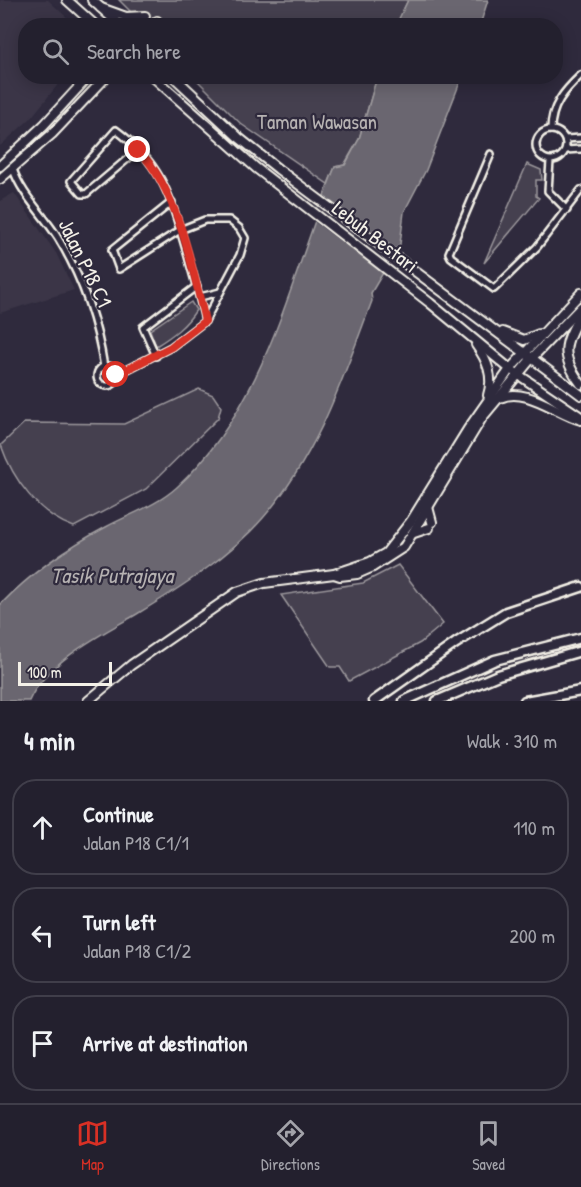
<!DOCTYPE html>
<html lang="en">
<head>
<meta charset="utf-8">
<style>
	:root { --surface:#23202e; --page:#2b2836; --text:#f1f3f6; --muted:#a3a3aa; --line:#403e4a; --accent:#d93025 }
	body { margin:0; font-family:"Patrick Hand",sans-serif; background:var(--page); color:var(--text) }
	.scale { position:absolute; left:18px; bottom:15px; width:94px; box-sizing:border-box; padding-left:6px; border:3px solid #f4f1e8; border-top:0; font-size:16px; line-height:21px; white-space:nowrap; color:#f4f1e8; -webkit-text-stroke:4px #2f2a3d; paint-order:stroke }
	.stop { position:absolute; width:18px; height:18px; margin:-14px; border:4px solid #d93025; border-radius:50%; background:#fff }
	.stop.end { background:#d93025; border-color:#fff; box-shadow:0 2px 6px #0008 }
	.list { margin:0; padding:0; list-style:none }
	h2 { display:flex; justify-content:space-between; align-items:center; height:78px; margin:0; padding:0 24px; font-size:26px }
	h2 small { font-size:20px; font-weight:400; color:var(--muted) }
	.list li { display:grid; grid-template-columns:39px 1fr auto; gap:18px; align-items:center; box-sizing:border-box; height:96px; margin:0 12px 12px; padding:0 12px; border:2px solid var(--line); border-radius:24px }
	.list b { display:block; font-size:22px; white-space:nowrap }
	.list p { margin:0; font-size:20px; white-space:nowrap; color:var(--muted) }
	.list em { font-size:20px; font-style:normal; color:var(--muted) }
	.icon { flex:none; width:33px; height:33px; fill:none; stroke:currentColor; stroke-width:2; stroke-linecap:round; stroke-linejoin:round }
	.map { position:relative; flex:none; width:581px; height:701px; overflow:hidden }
	.search { position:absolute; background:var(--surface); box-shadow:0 3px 15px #0003; left:18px; right:18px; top:18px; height:66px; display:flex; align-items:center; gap:15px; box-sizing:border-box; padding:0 21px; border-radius:24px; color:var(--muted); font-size:22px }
	.sheet { height:402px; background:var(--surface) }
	nav { display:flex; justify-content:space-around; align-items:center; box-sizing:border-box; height:84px; border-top:2px solid var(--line); background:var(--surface); font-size:16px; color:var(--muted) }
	nav a { display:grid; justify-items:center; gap:3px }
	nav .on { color:var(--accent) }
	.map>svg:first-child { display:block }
</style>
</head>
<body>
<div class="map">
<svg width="581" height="701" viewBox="0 0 581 701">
	<rect width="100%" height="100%" fill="#2f2a3d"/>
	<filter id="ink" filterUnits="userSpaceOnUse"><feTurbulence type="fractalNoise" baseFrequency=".0167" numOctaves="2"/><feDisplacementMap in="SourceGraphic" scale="12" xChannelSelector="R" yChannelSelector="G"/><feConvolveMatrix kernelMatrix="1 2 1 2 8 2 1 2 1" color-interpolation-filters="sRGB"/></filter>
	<g filter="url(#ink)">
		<g fill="#3b3647">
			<path d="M0,0H48L75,25L26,26V76L64,77L30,119L0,146Z"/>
			<path d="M14,193L56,253L74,290L0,313V201Z"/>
		</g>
		<g fill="#454050" stroke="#9c989c" stroke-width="1.5">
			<path d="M119,0H408L396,26L144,25Z"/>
			<path d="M194,77H377L359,139L344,165L335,167L328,184L241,124Z"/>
			<path d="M527,164L541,170L542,180H536V196L539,198L484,263Z"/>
			<path d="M191,302L196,310C186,326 172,336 156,346L150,330Z"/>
			<path d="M199,389L213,395L221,407L218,418L146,489L74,527C39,515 13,480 1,445L24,423L124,424Z"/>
			<path d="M398,565L443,624L420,643L349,681L340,667H330L281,595L363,583Z"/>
		</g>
		<g fill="#6a6670" stroke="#a19ea0" stroke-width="1.5">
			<path d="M408,0H488L480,25H396Z"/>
			<path d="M377,77H462L426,170L404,212L400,244L371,293L372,301C343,378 318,455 263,518C230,556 180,588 137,614C102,634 46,662 29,701H0V605C31,573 66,548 106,527C130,514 156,506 177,487C267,404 291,276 335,167L345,165L359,139Z"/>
		</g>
		<path fill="#2f2a3d" d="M321,194L399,252L385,275L312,220Z"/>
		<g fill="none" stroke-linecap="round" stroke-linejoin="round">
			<g stroke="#f4f1e8" stroke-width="10">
				<g id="street">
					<circle cx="551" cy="145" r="15"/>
					<path d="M551,130C551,106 564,91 581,75"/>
					<path d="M565,139L581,138"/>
					<path d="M138,150L86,194H82L71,181L116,130C164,165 171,200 187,253C193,275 200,297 205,321"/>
					<path d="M566,150L581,149"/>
					<path d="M491,154L449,253L451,257L494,289L537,247L581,190"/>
					<path d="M550,161L548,191L567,210"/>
					<path d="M13,169C21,194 44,215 58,238C82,277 97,322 104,367"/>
					<path d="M200,297L220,292"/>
					<path d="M156,356L143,327L197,286"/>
					<circle cx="107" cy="376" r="10"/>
					<path d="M116,375L171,347L205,321L240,255L245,238L239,228L229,220H205L180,230L119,269L112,250L172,202"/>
				</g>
			</g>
			<g stroke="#f4f1e8" stroke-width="12">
				<g id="secondary">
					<path d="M67,0L96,26"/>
					<path d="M92,0L121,26"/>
					<path d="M101,8L126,17L145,16"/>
					<path d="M154,26L157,21"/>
					<path d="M152,76L256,168L430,303L510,369L581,417"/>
					<path d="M173,76L238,137L278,169L581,395"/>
					<path d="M0,166L44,125L89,76"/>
					<path d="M0,179L52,134L107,76"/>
					<path d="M581,314C563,343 560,356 581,384"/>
					<path d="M503,332L524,340L539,334"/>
					<path d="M476,345C487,360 494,376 488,395"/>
					<path d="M500,398C525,386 556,413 581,420"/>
					<path d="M428,507L432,522"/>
					<path d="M414,533L429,528"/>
					<path d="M334,574L340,576L357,574L373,567L404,547L482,418L531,359L581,307"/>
					<path d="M88,701L131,665L237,592L264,583L334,574L370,562L386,553L411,521L468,429L510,369L581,293"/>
				</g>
			</g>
			<g stroke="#f4f1e8" stroke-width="13">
				<g id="primary">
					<path d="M374,701L456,643L506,612L581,587"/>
					<path d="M404,701L495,660L581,638"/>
					<path d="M437,701L498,675L581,651"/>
					<path d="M525,701L581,691"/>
				</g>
			</g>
			<use href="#street" stroke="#2f2a3d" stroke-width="5"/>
			<use href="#secondary" stroke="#2f2a3d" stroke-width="8"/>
			<use href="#primary" stroke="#2f2a3d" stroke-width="8"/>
		</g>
	</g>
	<g fill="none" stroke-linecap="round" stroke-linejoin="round" filter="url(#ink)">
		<path stroke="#d93025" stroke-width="8" d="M116,375L171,347L205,321C193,268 177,188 138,150"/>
	</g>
	<g text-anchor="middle" stroke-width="4.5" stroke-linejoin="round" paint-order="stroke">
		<g font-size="21" fill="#b7b3b3" stroke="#2f2a3d">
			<text x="317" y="129">Taman Wawasan</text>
		</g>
		<g font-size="21" fill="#f4f1e8" stroke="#2f2a3d">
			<text transform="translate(375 237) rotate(38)" y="7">Lebuh Bestari</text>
			<text transform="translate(85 263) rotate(64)" y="7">Jalan P18 C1</text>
		</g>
		<g font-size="22" font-style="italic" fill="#b6b2b2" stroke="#2f2a3d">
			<text x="112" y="583">Tasik Putrajaya</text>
		</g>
	</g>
</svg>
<div class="scale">100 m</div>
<div class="stop" style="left:116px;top:375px"></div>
<div class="stop end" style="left:138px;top:150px"></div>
<div class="search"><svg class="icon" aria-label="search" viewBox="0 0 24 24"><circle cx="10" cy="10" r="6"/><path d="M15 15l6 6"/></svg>Search here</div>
</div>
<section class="sheet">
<h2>4 min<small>Walk · 310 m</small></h2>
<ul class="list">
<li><svg class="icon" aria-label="ahead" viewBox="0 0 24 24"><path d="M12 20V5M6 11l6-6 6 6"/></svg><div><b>Continue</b><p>Jalan P18 C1/1</p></div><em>110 m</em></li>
<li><svg class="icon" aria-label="left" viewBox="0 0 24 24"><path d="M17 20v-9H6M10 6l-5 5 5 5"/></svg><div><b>Turn left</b><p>Jalan P18 C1/2</p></div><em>200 m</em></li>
<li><svg class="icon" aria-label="arrive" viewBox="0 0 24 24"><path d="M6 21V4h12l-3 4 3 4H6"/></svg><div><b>Arrive at destination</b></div></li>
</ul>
</section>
<nav>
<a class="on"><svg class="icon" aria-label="map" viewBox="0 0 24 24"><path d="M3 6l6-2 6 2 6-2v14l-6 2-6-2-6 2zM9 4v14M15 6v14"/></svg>Map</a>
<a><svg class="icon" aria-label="directions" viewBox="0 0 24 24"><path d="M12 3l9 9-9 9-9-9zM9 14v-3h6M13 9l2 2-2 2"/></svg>Directions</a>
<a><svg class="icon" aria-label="saved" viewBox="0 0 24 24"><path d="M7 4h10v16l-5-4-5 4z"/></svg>Saved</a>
</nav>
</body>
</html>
